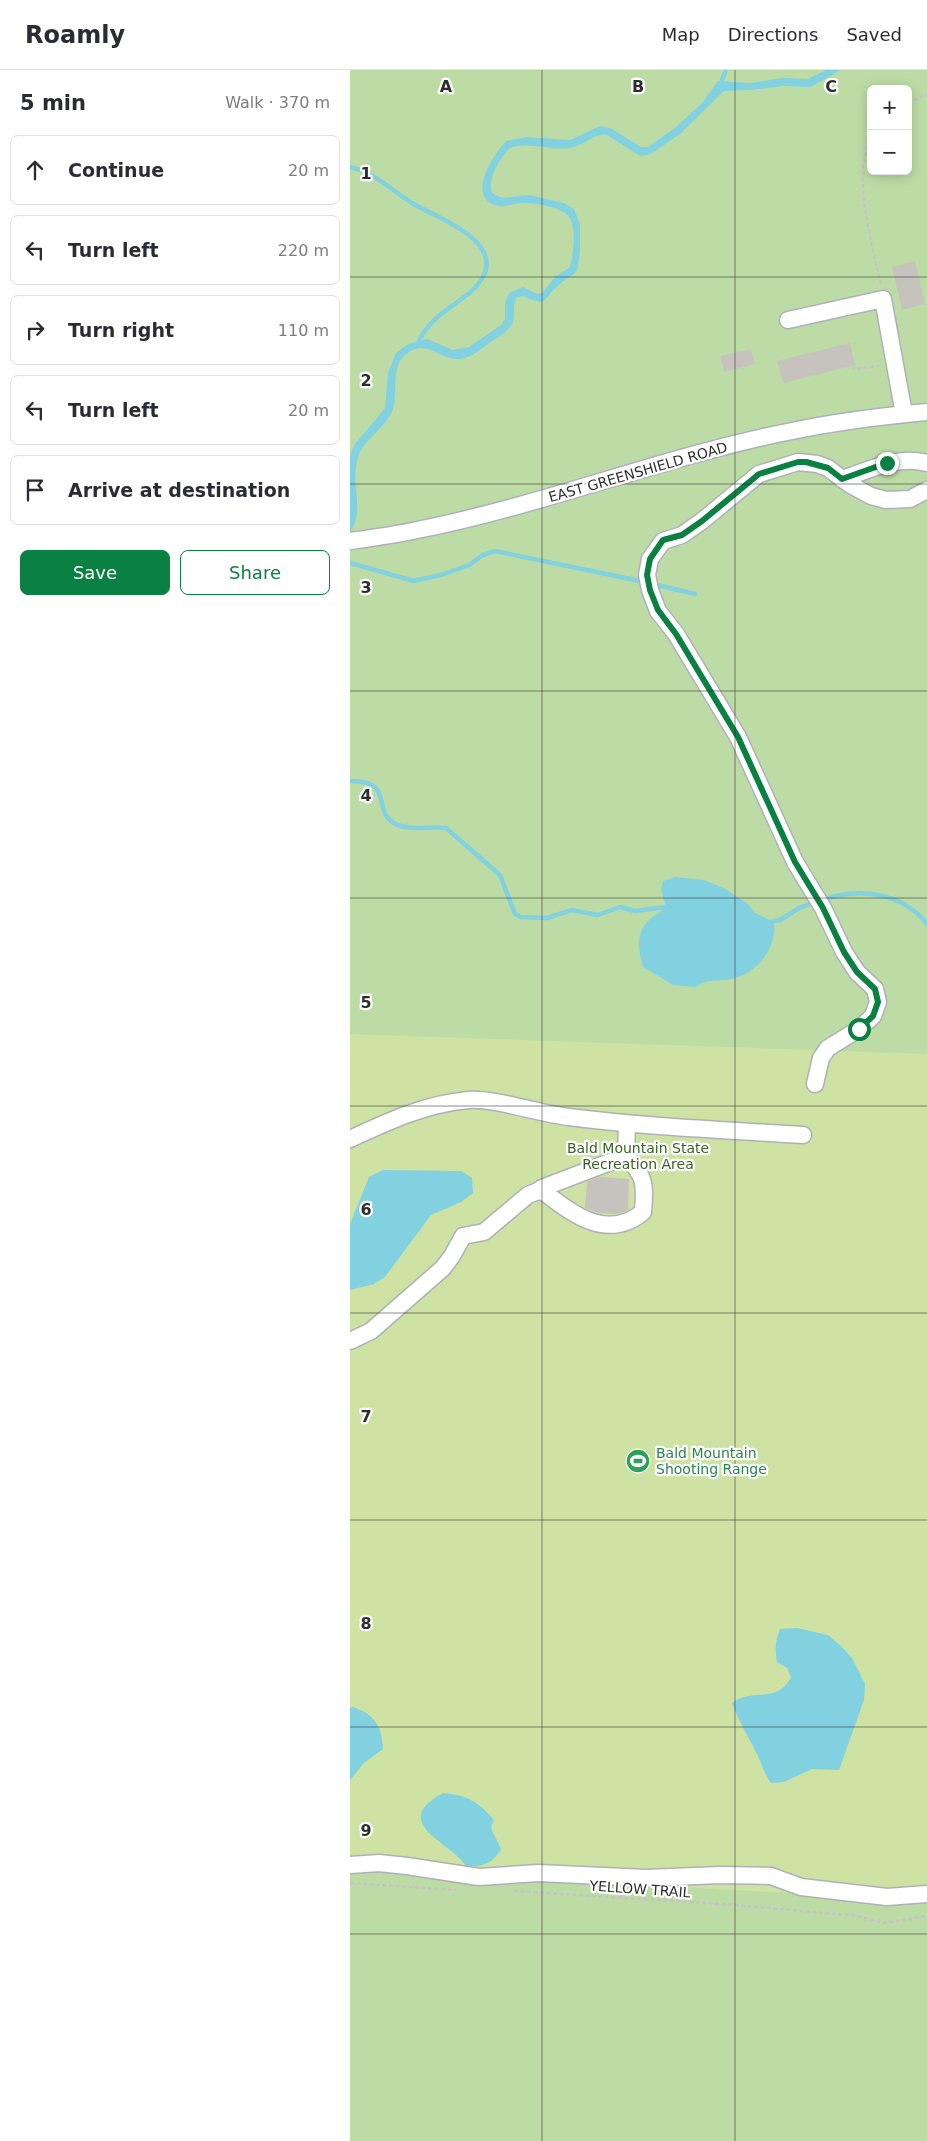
<!DOCTYPE html>
<html lang="en">
<head>
<meta charset="utf-8">
<style>
	:root { --surface:#fff; --page:#f2f2f3; --text:#2b2b33; --muted:#7c7c81; --line:#e1e1e2; --accent:#0b8043 }
	body { margin:0; font-family:"DejaVu Sans",sans-serif; background:var(--page); color:var(--text) }
	.controls { position:absolute; right:15px; top:15px; display:grid; overflow:hidden; border-radius:8px; box-shadow:0 2px 12px #0003 }
	.controls button { width:45px; height:45px; display:grid; place-items:center; padding:0; border:0; border-bottom:1px solid var(--line); background:var(--surface); color:var(--text); font:25px sans-serif }
	.stop { position:absolute; width:15px; height:15px; margin:-11px; border:4px solid #0b8043; border-radius:50%; background:#fff }
	.stop.end { background:#0b8043; border-color:#fff; box-shadow:0 1px 5px #0008 }
	.list { margin:0; padding:0; list-style:none }
	h2 { display:flex; justify-content:space-between; align-items:center; height:65px; margin:0; padding:0 20px; font-size:21px }
	h2 small { font-size:16px; font-weight:400; color:var(--muted) }
	.list li { display:grid; grid-template-columns:32px 1fr auto; gap:15px; align-items:center; box-sizing:border-box; height:70px; margin:0 10px 10px; padding:0 10px; border:1px solid var(--line); border-radius:8px }
	.list b { display:block; font-size:19px; white-space:nowrap }
	.list em { font-size:16px; font-style:normal; color:var(--muted) }
	.actions { display:flex; gap:10px; padding:15px 20px }
	.actions a { flex:1; padding:11px 0; border:1px solid var(--accent); border-radius:8px; text-align:center; font-size:18px; color:var(--accent) }
	.actions .main { background:var(--accent); color:#fff }
	.icon { flex:none; width:28px; height:28px; fill:none; stroke:currentColor; stroke-width:2; stroke-linecap:round; stroke-linejoin:round }
	.map { position:relative; flex:none; width:577px; height:2071px; overflow:hidden }
	header { display:flex; align-items:center; gap:30px; box-sizing:border-box; height:70px; padding:0 25px; background:var(--surface); border-bottom:1px solid var(--line) }
	header strong { font-size:24px }
	nav { display:flex; gap:28px; margin-inline-start:auto; font-size:18px }
	main { display:flex }
	aside { flex:1; background:var(--surface) }
	.map>svg:first-child { display:block }
</style>
</head>
<body>
<header>
<strong>Roamly</strong>
<nav><a>Map</a><a>Directions</a><a>Saved</a></nav>
</header>
<main>
<aside>
<h2>5 min<small>Walk · 370 m</small></h2>
<ul class="list">
<li><svg class="icon" aria-label="ahead" viewBox="0 0 24 24"><path d="M12 20V5M6 11l6-6 6 6"/></svg><div><b>Continue</b></div><em>20 m</em></li>
<li><svg class="icon" aria-label="left" viewBox="0 0 24 24"><path d="M17 20v-9H6M10 6l-5 5 5 5"/></svg><div><b>Turn left</b></div><em>220 m</em></li>
<li><svg class="icon" aria-label="right" viewBox="0 0 24 24"><path d="M7 20v-9h11M14 6l5 5-5 5"/></svg><div><b>Turn right</b></div><em>110 m</em></li>
<li><svg class="icon" aria-label="left" viewBox="0 0 24 24"><path d="M17 20v-9H6M10 6l-5 5 5 5"/></svg><div><b>Turn left</b></div><em>20 m</em></li>
<li><svg class="icon" aria-label="arrive" viewBox="0 0 24 24"><path d="M6 21V4h12l-3 4 3 4H6"/></svg><div><b>Arrive at destination</b></div></li>
</ul>
<div class="actions"><a class="main">Save</a><a>Share</a></div>
</aside>
<div class="map">
<svg width="577" height="2071" viewBox="0 0 577 2071">
	<rect width="100%" height="100%" fill="#ede7e2"/>
	<path fill="#bddca5" fill-rule="evenodd" d="M0,0H577V2071H0ZM521,19H558V101H521Z"/>
	<path fill="#cde2a3" d="M0,964L577,984V1831L0,1798Z"/>
	<g fill="#82d1e1">
		<path d="M476,0H491L460,17L433,16L401,20L374,21L331,63L301,84L290,86L257,65C243,63 234,76 220,78C200,81 180,71 160,78C150,88 137,109 142,123L152,128L179,125L214,133L224,139L230,154V182L227,201C222,206 216,209 211,213C191,229 201,238 172,226L166,228C162,236 166,246 162,254C157,263 147,268 139,273C130,280 121,288 109,289C88,291 76,265 53,287C41,300 48,323 43,339C36,359 11,370 7,391C1,416 15,440 0,462V385L5,374L35,338L38,303L46,283L58,274L77,269L103,280L119,277L151,255L155,249V233L159,223L173,217L187,224L192,223L206,206L220,197C223,184 227,159 219,147C213,138 187,133 176,133C167,132 158,137 149,136C114,130 143,85 156,71L177,67L220,70L250,56L260,58L291,77H298L326,57L352,33L368,11L400,13L433,8L458,9Z"/>
		<path d="M325,807L354,810L374,818L398,834L405,843L424,852C428,876 407,904 382,909C369,912 356,908 346,917L323,915L293,897C288,879 285,863 300,849C305,845 311,842 316,837L311,820L313,811Z"/>
		<path d="M33,1100L111,1101L122,1108L123,1123L111,1132L81,1145L35,1207L24,1214L0,1220V1154L19,1107Z"/>
		<path d="M447,1558L478,1565L491,1576L502,1588L515,1614L514,1630L489,1700L462,1699L434,1712L421,1713C415,1705 414,1700 410,1691C402,1671 389,1654 382,1633C403,1617 427,1635 441,1607L437,1598L427,1592C425,1579 425,1571 430,1559Z"/>
		<path d="M3,1637C25,1644 32,1657 33,1679L14,1693L0,1710V1638Z"/>
		<path d="M93,1723C117,1725 129,1732 144,1750L141,1758L151,1779C144,1793 131,1798 116,1796C101,1772 38,1753 93,1723Z"/>
	</g>
	<g fill="none" stroke-linecap="round" stroke-linejoin="round">
		<g stroke="#82d1e1" stroke-width="4.5">
			<path d="M372,10L376,0"/>
			<path d="M0,97C25,103 40,119 62,133C84,147 153,169 133,207C119,232 85,238 69,271"/>
			<path d="M0,493L64,511L94,504L119,495L133,485L145,481L295,512"/>
			<path d="M303,514L345,524"/>
			<path d="M0,711C43,710 24,740 42,752C58,762 78,756 96,758L150,805L165,844L171,847L197,848L222,840L248,845L270,837L285,841L316,837L321,839"/>
			<path d="M472,830C509,817 552,822 577,854"/>
			<path d="M420,852L430,850L449,838L465,832"/>
		</g>
	</g>
	<g fill="#c6c2bd">
		<path d="M565,191L575,234L552,240L542,197Z"/>
		<path d="M500,273L505,295L433,313L427,291Z"/>
		<path d="M401,279L405,294L374,302L370,286Z"/>
		<path d="M249,1107L279,1109L278,1140L267,1144L249,1143L235,1138L237,1112Z"/>
	</g>
	<g fill="none" stroke-linecap="round" stroke-linejoin="round">
		<g stroke="#aeb1b8" stroke-width="19">
			<g id="minor">
				<path d="M438,250L533,229L554,344"/>
				<path d="M492,409C520,400 547,385 577,393"/>
				<path d="M0,471C22,468 45,465 67,460C194,435 315,386 442,361C486,352 532,346 577,342"/>
				<path d="M465,1014L471,988L478,978L509,959L523,946L528,932L525,919L507,902L494,882L473,838L445,792L388,667L326,564L308,541L300,520L297,505L300,489L313,471L332,465L352,451L409,404L448,392L467,394L478,398L499,414L521,426L536,430L560,429L577,420"/>
				<path d="M0,1069C39,1051 75,1034 118,1030C145,1028 190,1044 219,1047C297,1057 375,1060 453,1065"/>
				<path d="M276,1086C296,1107 295,1115 293,1142C258,1171 223,1145 194,1122L188,1121L192,1118L276,1086L277,1054"/>
				<path d="M0,1271L21,1261L93,1198L102,1186L113,1166L134,1162L178,1125L188,1121"/>
				<path d="M0,1795L29,1793L57,1796L129,1807L188,1803L296,1808L370,1805L421,1806L451,1817L537,1827L577,1824"/>
			</g>
		</g>
		<g stroke="#c4c4c4" stroke-width="2.5" stroke-dasharray="4 2.5" stroke-linecap="butt">
			<path d="M558,33L577,24"/>
			<path d="M521,70C501,106 523,175 531,215"/>
			<path d="M502,296L505,299L529,296"/>
			<path d="M0,1813L106,1820"/>
			<path d="M164,1821L385,1835L508,1846L534,1853L577,1846"/>
		</g>
		<use href="#minor" stroke="#fff" stroke-width="16"/>
	</g>
	<g fill="none" stroke-linecap="round" stroke-linejoin="round">
		<path stroke="#0b8043" stroke-width="6" d="M509,959L523,946L528,932L525,919L507,902L494,882L473,838L445,792L388,667L326,564L308,540L300,520L297,505L300,489L313,470L332,465L352,451L409,404L448,392H456L478,398L492,409L537,393"/>
	</g>
	<path fill="none" stroke="#2d2d2d" stroke-width="1" stroke-opacity="0.55" d="M192,0V2071M385,0V2071M0,207H577M0,414H577M0,621H577M0,828H577M0,1036H577M0,1243H577M0,1450H577M0,1657H577M0,1864H577"/>
	<defs>
		<g id="stadium-disc" transform="scale(1.25)"><circle r="9.5" fill="#2e9e5b" stroke="#fff"/><path d="M0-5a6.5 5 0 1 0 0 10a6.5 5 0 1 0 0-10ZM-3.5-1.8h7v3.6h-7Z" fill="#fff"/></g>
	</defs>
	<g fill-rule="evenodd">
		<use href="#stadium-disc" x="288" y="1391"/>
	</g>
	<g text-anchor="middle" stroke-width="4.5" stroke-linejoin="round" paint-order="stroke">
		<g font-size="14" fill="#2d2d2d" stroke="#fff">
			<text transform="translate(288 402) rotate(-16)" y="5">EAST GREENSHIELD ROAD</text>
			<text transform="translate(290 1819) rotate(4)" y="5">YELLOW TRAIL</text>
		</g>
		<g font-size="14" fill="#386324" stroke="#fff">
			<text x="288" y="1083">Bald Mountain State<tspan x="288" dy="16">Recreation Area</tspan></text>
		</g>
		<g font-size="14" fill="#27864d" stroke="#fff" text-anchor="start">
			<text x="306" y="1388">Bald Mountain<tspan x="306" dy="16">Shooting Range</tspan></text>
		</g>
	</g>
	<g font-size="16" text-anchor="middle" font-weight="bold" fill="#2d2d2d" stroke="#fff" stroke-width="4.5" stroke-linejoin="round" paint-order="stroke">
		<text x="96" y="22">A</text>
		<text x="288" y="22">B</text>
		<text x="481" y="22">C</text>
		<text x="16" y="109">1</text>
		<text x="16" y="316">2</text>
		<text x="16" y="523">3</text>
		<text x="16" y="731">4</text>
		<text x="16" y="938">5</text>
		<text x="16" y="1145">6</text>
		<text x="16" y="1352">7</text>
		<text x="16" y="1559">8</text>
		<text x="16" y="1766">9</text>
	</g>
</svg>
<div class="controls">
<button>+</button>
<button>−</button>
</div>
<div class="stop" style="left:509px;top:959px"></div>
<div class="stop end" style="left:537px;top:393px"></div>
</div>
</main>
</body>
</html>
